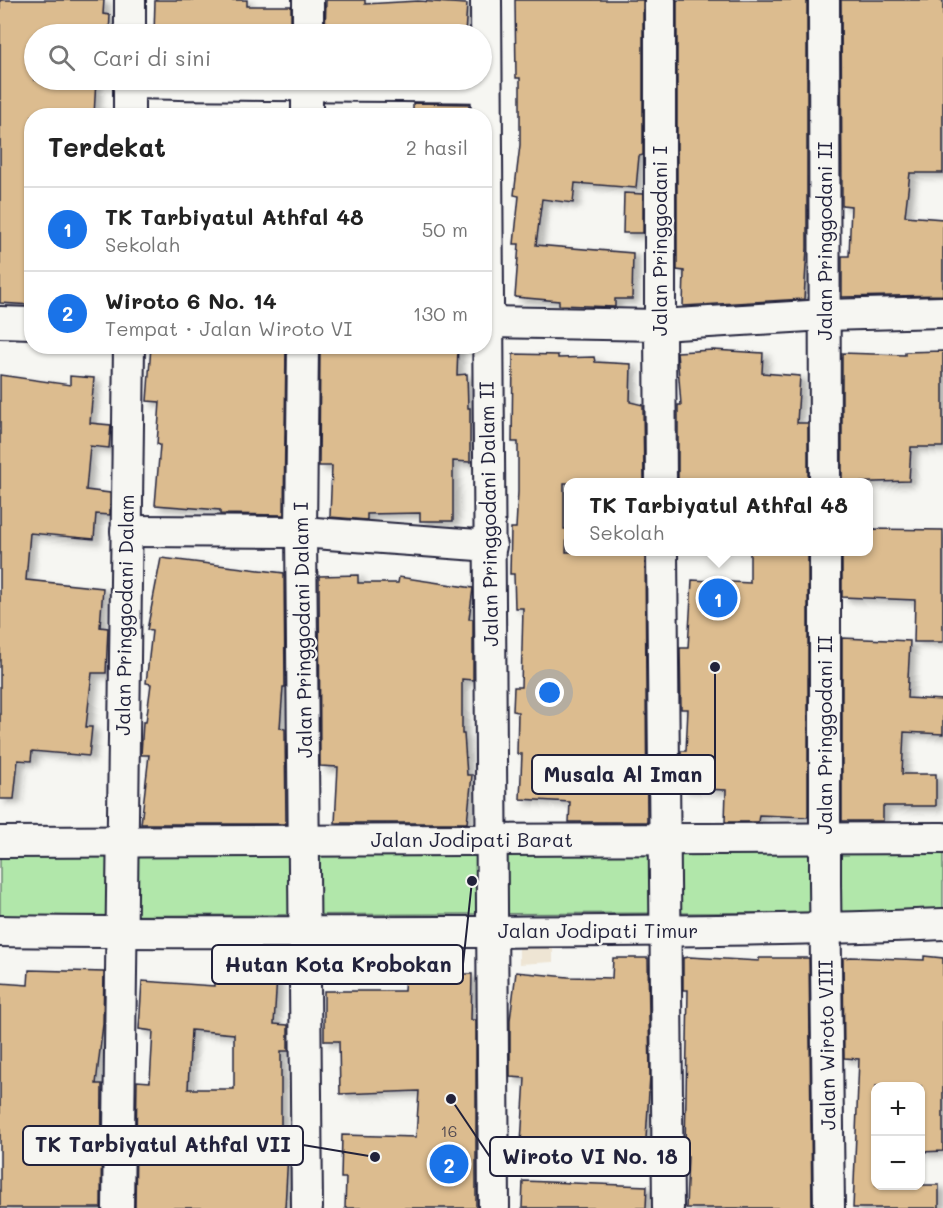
<!DOCTYPE html>
<html lang="id">
<head>
<meta charset="utf-8">
<style>
	:root { --surface:#fff; --page:#f6f6f6; --text:#222; --muted:#767676; --line:#e0e0e0; --accent:#1a73e8 }
	body { margin:0; font-family:Mali,sans-serif; background:var(--page); color:var(--text) }
	.controls { position:absolute; right:18px; bottom:18px; display:grid; overflow:hidden; border-radius:12px; box-shadow:0 2px 4px #0004 }
	.controls button { width:54px; height:54px; display:grid; place-items:center; padding:0; border:0; border-bottom:2px solid var(--line); background:var(--surface); color:var(--text); font:30px sans-serif }
	.you { position:absolute; left:550px; top:693px; width:21px; height:21px; margin:-15px; border:4px solid #fff; border-radius:50%; background:#1a73e8; box-shadow:0 0 0 9px #1a73e833 }
	.badge { display:grid; place-items:center; width:39px; height:39px; border-radius:50%; background:var(--accent); color:#fff; font-size:20px; font-weight:700 }
	.pin { position:absolute; translate:-50% -50%; border:3px solid #fff; box-shadow:0 2px 6px #0006 }
	.popup { position:absolute; left:564px; top:478px; width:309px; height:78px; box-sizing:border-box; display:grid; place-content:center; border-radius:12px; background:var(--surface); filter:drop-shadow(0 2px 4px #0005); font-size:20px; white-space:nowrap; color:var(--muted) }
	.popup b { font-size:22px; color:var(--text) }
	.popup::after { content:''; position:absolute; left:50%; top:100%; margin-left:-12px; border:12px solid transparent; border-top-color:var(--surface) }
	.list { margin:0; padding:0; list-style:none }
	h2 { display:flex; justify-content:space-between; align-items:center; height:78px; margin:0; padding:0 24px; font-size:26px }
	h2 small { font-size:20px; font-weight:400; color:var(--muted) }
	.list li { display:grid; grid-template-columns:39px 1fr auto; gap:18px; align-items:center; box-sizing:border-box; height:84px; padding:0 24px; border-top:2px solid var(--line) }
	.list b { display:block; font-size:22px; white-space:nowrap }
	.list p { margin:0; font-size:20px; white-space:nowrap; color:var(--muted) }
	.list em { font-size:20px; font-style:normal; color:var(--muted) }
	.icon { flex:none; width:33px; height:33px; fill:none; stroke:currentColor; stroke-width:2; stroke-linecap:round; stroke-linejoin:round }
	.map { position:relative; flex:none; width:943px; height:1208px; overflow:hidden }
	.search { position:absolute; background:var(--surface); box-shadow:0 2px 4px #0004; left:24px; top:24px; width:468px; height:66px; display:flex; align-items:center; gap:15px; box-sizing:border-box; padding:0 21px; border-radius:33px; color:var(--muted); font-size:22px }
	.panel { position:absolute; background:var(--surface); box-shadow:0 2px 4px #0004; left:24px; top:108px; width:468px; height:246px; border-radius:24px }
	.map>svg:first-child { display:block }
</style>
</head>
<body>
<div class="map">
<svg width="943" height="1208" viewBox="0 0 943 1208">
	<defs>
		<filter id="shadow"><feDropShadow dx="6" dy="4" stdDeviation="3" flood-color="#0004"/></filter>
	</defs>
	<rect width="100%" height="100%" fill="#f6f6f2"/>
	<filter id="ink" filterUnits="userSpaceOnUse"><feTurbulence type="fractalNoise" baseFrequency=".0167" numOctaves="2"/><feDisplacementMap in="SourceGraphic" scale="12" xChannelSelector="R" yChannelSelector="G"/><feConvolveMatrix kernelMatrix="1 2 1 2 8 2 1 2 1" color-interpolation-filters="sRGB"/></filter>
	<g filter="url(#ink)">
		<path fill="#eee5d4" d="M519,940L553,941V962L519,964Z"/>
		<path fill="#b1e7aa" stroke="#6a8472" stroke-width="1.5" d="M943,845V912L0,916V849Z"/>
		<g fill="#dcbc8f" stroke="#22223b" stroke-width="1.5" fill-rule="evenodd" filter="url(#shadow)">
			<path d="M0,0H104L103,14L110,15L109,34H34V80H96L94,116H32V305L0,303Z"/>
			<path d="M155,0H247V6H291V34H154Z"/>
			<path d="M326,0H365V4L418,1L467,4L465,34H325Z"/>
			<path d="M515,0H643V155L639,156L636,188L575,183L573,203L542,199L536,245L633,253L632,299H615V307L559,305V301L515,297L519,244H514L519,196L514,195L520,145V78H516Z"/>
			<path d="M677,0H807V248L804,299L683,306L684,271L677,270Z"/>
			<path d="M841,0H943V173H910L905,216L943,219V295L842,297V256H849L851,206L842,205Z"/>
			<path d="M413,103L469,104V116H413Z"/>
			<path d="M624,193L643,194V233H623Z"/>
			<path d="M151,346H286L284,515L220,514V510L155,505L160,445L157,444L160,402L147,401Z"/>
			<path d="M320,346H458L457,375L467,374L468,408H470V462L453,461V521H420V513L367,514V520L330,517L332,466H319Z"/>
			<path d="M713,350L763,353L762,373L800,376L797,423H808V483H678V405H681L677,352Z"/>
			<path d="M943,351V447H911L909,481L842,483V353L905,355V352Z"/>
			<path d="M513,354L558,355V358L594,357L595,362L631,364L630,402L643,405L644,483H564V529H567L566,552H645L647,822H569L570,802L520,799L522,754H517L518,712L513,711L514,687H521L523,608H515L514,574H510L511,528H516L518,492V442H512Z"/>
			<path d="M0,375L70,385V376L94,378L90,423L111,425L109,448L90,446L86,490L110,493V515L96,514L94,539L30,533L26,580L103,588L100,627L108,628L106,673H92L86,727H92L89,756L32,751L31,761L18,760L14,799H0Z"/>
			<path d="M868,529L943,530V642H914L915,600L842,597V552H868Z"/>
			<path d="M750,552H808V817L759,815L758,822H725L726,790L681,788V751H686L688,709H681L680,648H688L692,580L750,583Z"/>
			<path d="M161,558L284,573L285,687H283L280,728L285,729L286,824H141L149,755H141L143,722H146L151,684L146,683L152,631L147,630Z"/>
			<path d="M358,575V583H398L399,577L473,588L469,619H473V680L462,679V734H464L467,775H472L467,823H335L338,767L320,766L319,576Z"/>
			<path d="M842,638L910,641L907,698L943,700V734L904,732L902,774H936V806H883V821H842Z"/>
			<path d="M924,956L943,958V1151L921,1152V1086H876V1185H939V1208H853L859,1059L844,1058L843,958L851,957L924,960Z"/>
			<path d="M689,957L759,961V958H809L812,1208H686L688,1156H685V1146L688,990H683V958Z"/>
			<path d="M613,958H648L650,1076L645,1154L521,1143L525,1078L510,1077V1020L516,972L568,977L612,978Z"/>
			<path d="M29,970L104,972L103,1024L96,1084H102L101,1208H0V983L28,985Z"/>
			<path d="M405,970H437V974H472L471,1020H476V1208H345L346,1178H341L342,1135L416,1137L419,1091L340,1094L339,1041H324V991H404Z"/>
			<path d="M241,975L277,977L274,1024L288,1025V1051H281V1135H289L285,1208H135L137,1081L150,1082L153,1031L139,1029L142,981L214,986V977L240,978ZM191,1030L234,1034V1089H188Z"/>
			<path d="M523,1181L647,1186L646,1208H522Z"/>
		</g>
		<g fill="none" stroke-linecap="round" stroke-linejoin="round">
			<g stroke="#22223b" stroke-width="34">
				<g id="minor">
					<path d="M486,0L494,1208"/>
					<path d="M660,0V325L661,482"/>
					<path d="M824,0L825,482"/>
					<path d="M130,34V0"/>
					<path d="M308,34V0"/>
					<path d="M129,83C248,86 367,85 486,87"/>
					<path d="M129,116V80"/>
					<path d="M307,116V80"/>
					<path d="M0,322L32,323"/>
					<path d="M487,322L660,325L825,315L943,312"/>
					<path d="M303,346L301,532L307,1208"/>
					<path d="M126,531L301,532L491,546"/>
					<path d="M662,552L668,1208"/>
					<path d="M825,552V883L829,1208"/>
					<path d="M0,842L943,838"/>
					<path d="M0,931C150,933 300,932 450,932C615,931 779,931 943,924"/>
					<path d="M118,1208L129,346"/>
				</g>
			</g>
			<use href="#minor" stroke="#f6f6f2" stroke-width="30"/>
		</g>
	</g>
	<g text-anchor="middle" stroke-width="4.5" stroke-linejoin="round" paint-order="stroke">
		<g font-size="16" fill="#504850">
			<text x="449" y="1137">16</text>
		</g>
		<g font-size="20" fill="#22223b" stroke="#f6f6f2">
			<text transform="translate(660 241) rotate(-90)" y="7">Jalan Pringgodani I</text>
			<text transform="translate(825 241) rotate(-90)" y="7">Jalan Pringgodani II</text>
			<text transform="translate(489 514) rotate(-91)" y="7">Jalan Pringgodani Dalam II</text>
			<text transform="translate(125 615) rotate(-89)" y="7">Jalan Pringgodani Dalam</text>
			<text transform="translate(303 630) rotate(-91)" y="7">Jalan Pringgodani Dalam I</text>
			<text transform="translate(825 735) rotate(-90)" y="7">Jalan Pringgodani II</text>
			<text x="472" y="847">Jalan Jodipati Barat</text>
			<text x="598" y="938">Jalan Jodipati Timur</text>
			<text transform="translate(827 1045) rotate(-91)" y="7">Jalan Wiroto VIII</text>
		</g>
	</g>
	<path fill="none" stroke="#22223b" stroke-width="2" d="M715 667L715 775M472 881L463 964M375 1157L303 1145M451 1099L490 1157"/>
	<g fill="#22223b" stroke="#f6f6f2" stroke-width="2">
		<circle cx="715" cy="667" r="6"/>
		<circle cx="472" cy="881" r="6"/>
		<circle cx="375" cy="1157" r="6"/>
		<circle cx="451" cy="1099" r="6"/>
	</g>
	<g fill="#f6f6f2" stroke="#22223b" stroke-width="2">
		<rect x="532" y="755" width="183" height="39" rx="6"/>
		<rect x="212" y="945" width="251" height="39" rx="6"/>
		<rect x="23" y="1126" width="280" height="39" rx="6"/>
		<rect x="490" y="1137" width="200" height="39" rx="6"/>
	</g>
	<g font-size="21" text-anchor="middle" font-weight="bold" fill="#22223b">
		<text x="623" y="782">Musala Al Iman</text>
		<text x="338" y="972">Hutan Kota Krobokan</text>
		<text x="163" y="1152">TK Tarbiyatul Athfal VII</text>
		<text x="590" y="1164">Wiroto VI No. 18</text>
	</g>
</svg>
<div class="controls">
<button>+</button>
<button>−</button>
</div>
<div class="you"></div>
<div class="pin badge" style="left:718px;top:598px">1</div>
<div class="popup"><b>TK Tarbiyatul Athfal 48</b>Sekolah</div>
<div class="pin badge" style="left:449px;top:1164px">2</div>
<div class="search"><svg class="icon" aria-label="search" viewBox="0 0 24 24"><circle cx="10" cy="10" r="6"/><path d="M15 15l6 6"/></svg>Cari di sini</div>
<section class="panel">
<h2>Terdekat<small>2 hasil</small></h2>
<ul class="list">
<li><span class="badge">1</span><div><b>TK Tarbiyatul Athfal 48</b><p>Sekolah</p></div><em>50 m</em></li>
<li><span class="badge">2</span><div><b>Wiroto 6 No. 14</b><p>Tempat · Jalan Wiroto VI</p></div><em>130 m</em></li>
</ul>
</section>
</div>
</body>
</html>
